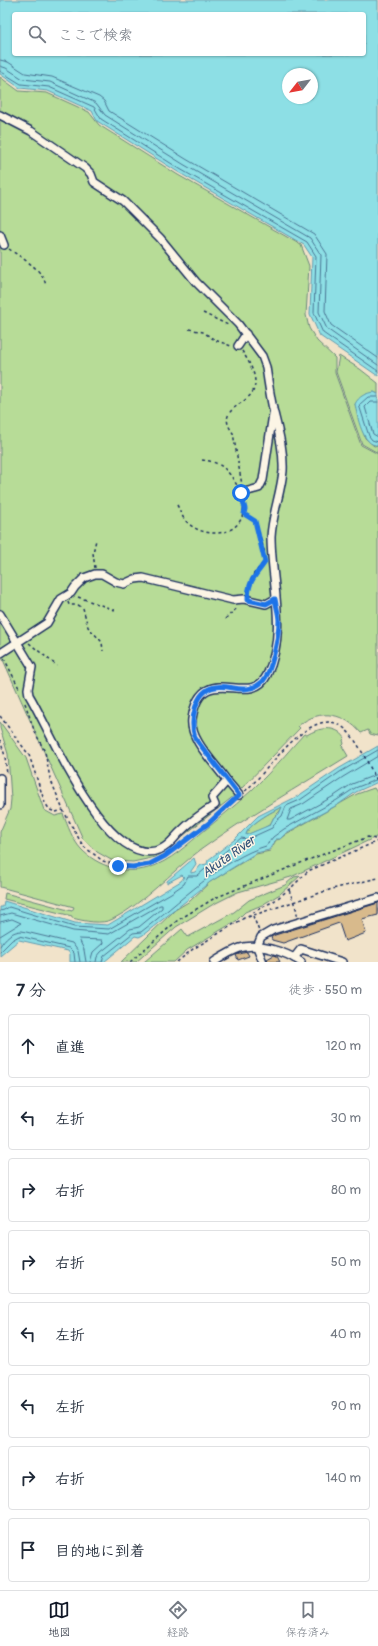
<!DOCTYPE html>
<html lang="ja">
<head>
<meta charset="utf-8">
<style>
	:root { --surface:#fff; --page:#f6f6f7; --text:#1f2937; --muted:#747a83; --line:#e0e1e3; --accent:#111827 }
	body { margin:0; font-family:Pangolin,"Klee One",sans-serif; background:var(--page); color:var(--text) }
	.compass { position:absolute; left:282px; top:68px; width:36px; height:36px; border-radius:50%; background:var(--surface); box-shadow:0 1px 3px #0004; rotate:239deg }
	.stop { position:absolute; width:12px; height:12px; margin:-9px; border:3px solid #1a73e8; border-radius:50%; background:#fff }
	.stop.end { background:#1a73e8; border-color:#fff; box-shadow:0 1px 4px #0008 }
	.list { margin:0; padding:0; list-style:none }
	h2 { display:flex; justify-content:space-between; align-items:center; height:52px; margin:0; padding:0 16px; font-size:17px }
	h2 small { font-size:13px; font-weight:400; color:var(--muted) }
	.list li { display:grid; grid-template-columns:26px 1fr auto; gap:12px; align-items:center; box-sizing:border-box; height:64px; margin:0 8px 8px; padding:0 8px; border:1px solid var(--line); border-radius:4px }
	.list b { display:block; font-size:15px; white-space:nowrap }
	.list em { font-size:13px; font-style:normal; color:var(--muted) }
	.icon { flex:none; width:22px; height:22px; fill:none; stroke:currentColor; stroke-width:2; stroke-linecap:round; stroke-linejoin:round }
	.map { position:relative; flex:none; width:378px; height:962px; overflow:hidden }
	.search { position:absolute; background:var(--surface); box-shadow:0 1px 3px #0004; left:12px; right:12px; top:12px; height:44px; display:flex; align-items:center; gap:10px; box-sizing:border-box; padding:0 14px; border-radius:4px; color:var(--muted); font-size:15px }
	.sheet { height:628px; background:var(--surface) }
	nav { display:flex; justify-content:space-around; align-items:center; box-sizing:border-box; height:56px; border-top:1px solid var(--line); background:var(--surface); font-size:11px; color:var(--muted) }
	nav a { display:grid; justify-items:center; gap:2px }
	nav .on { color:var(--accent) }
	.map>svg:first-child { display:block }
</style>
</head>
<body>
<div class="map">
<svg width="378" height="962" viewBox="0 0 378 962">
	<rect width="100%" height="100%" fill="#f1e3ca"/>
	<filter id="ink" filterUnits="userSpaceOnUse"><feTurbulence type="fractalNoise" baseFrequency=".025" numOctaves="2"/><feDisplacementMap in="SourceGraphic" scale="8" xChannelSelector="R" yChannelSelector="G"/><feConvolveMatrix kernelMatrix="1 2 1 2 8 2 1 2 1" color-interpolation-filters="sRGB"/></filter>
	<g filter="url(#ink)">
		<g fill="#b7dc97" stroke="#69867a">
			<path d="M0,77L19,91L47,93L89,112L99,125L178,175L301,245L309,266L306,315L309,328L317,341L335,358V373L361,445L378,454V736L370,734L368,730L361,733C345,714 321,707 298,726L300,728L241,789L237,788L197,736L194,720L197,709L203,697L209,691L261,685L279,633L273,538L283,476L266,360L169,246L96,181L93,173L0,112Z"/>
			<path d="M0,117L28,132L86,171L127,208L241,329L264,366L280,451V476L272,518L277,630L266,673L253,686L203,692L191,729L234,791V796L156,857L133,862L113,861L97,852L83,839L0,653Z"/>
			<path d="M339,356L360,369L378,383V394L374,392L355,404L365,438L374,446L378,445V453L362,444L336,372Z"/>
			<path d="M0,722L26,758L44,810L55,816L63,814C68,826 72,839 81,849C97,866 125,875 148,868C170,862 189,843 206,829C226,813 247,796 265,777C279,763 291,748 304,734L307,735C318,728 336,724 345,738L343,740L344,744L342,746L348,756C298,787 246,817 199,851C171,872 144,903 113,919C102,925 84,921 72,918V916L4,899L5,893L72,911L74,907L0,887V832L10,809L11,799L8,754L0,728Z"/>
			<path d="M374,788L378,794V836L291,877L238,892L212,905L176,927L136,962H121L175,910L190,901L210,882L256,854L270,851L276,840L280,839L286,834L357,794Z"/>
			<path d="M282,807C280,812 278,813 274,817C272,819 272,823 269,825C262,830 253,831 246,836C246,825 273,811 282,807Z"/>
			<path d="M300,876L280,894L262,905L245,912L236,921L187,950L174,962H144L182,929L188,937L234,912L249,900L285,885L294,877Z"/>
		</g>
		<g fill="#8ddfe5" stroke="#5f99af" fill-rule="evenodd">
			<path d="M0,0H378V376L320,336L310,314L312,257L304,245L178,172L97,121L92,111L48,91L20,88L0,74ZM14,14H364V54H14ZM288,74H312V98H288Z"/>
			<path d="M374,392L378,394V445C363,447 357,416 355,404C359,396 366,393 374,392Z"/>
			<path d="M378,746V782L356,792L339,804L286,833L280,839H276L269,850L256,853L210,882L143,935L139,937L135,936L104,962H70V954L68,951L19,940L0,956V907H3L4,901L75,923L108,925L181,881L184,877L182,875L167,883V881L194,858L196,864L191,871V873L195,872L201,865L207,864L208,860L234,840L258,816L298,796L338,769ZM282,807L279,814L274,817L270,825L246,835C246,826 273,810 282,807Z"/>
		</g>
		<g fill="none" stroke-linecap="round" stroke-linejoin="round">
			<g stroke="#497594" stroke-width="1">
				<path d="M0,60L8,62L25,73L52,77L99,97L104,101L109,111L186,159L314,234L327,254L325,311L331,325L378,358"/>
				<path d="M0,66L6,68L23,79L50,82L96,103L105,115L183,164L310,238L321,255L319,312L327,329L378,365"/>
				<path d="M0,71L21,84L49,87L94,107L101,119L180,169L307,242L316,256L314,313L323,333L378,371"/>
				<path d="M378,397H368L359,405L369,436L372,440L378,442"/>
				<path d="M378,402H370L365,407L373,434L378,437"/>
				<path d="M378,756L343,777L303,804L291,809L287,820H290L334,796L352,784L378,774"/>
				<path d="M0,911L4,910L9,907L74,927L109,929L171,893L184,884L188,876H197L241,838L248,839L272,828L277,820L282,816L286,806L300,800L340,772L378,750"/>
				<path d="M0,916L11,913L73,931L109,934L160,905H162V908L139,927L130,929L101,952L97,957L96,962"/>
				<path d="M0,922L12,919L21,923L0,936"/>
				<path d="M0,946C5,938 12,931 22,931L72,943L78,951L80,962"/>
				<path d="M0,952L12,940L19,936L69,948L74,953L75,962"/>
				<path d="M86,962L84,950L79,939L102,940L103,943L93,952L90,962"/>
				<path d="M102,962L104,956L133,933L141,932C177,904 224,858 266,846L273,837L284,829L337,800L355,788L378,779"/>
			</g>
		</g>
		<g fill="#d8ba8c" stroke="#1b2f5e">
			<path d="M378,903V915L362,919L366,933L345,941L339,923L283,943L272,940L271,937L275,935Z"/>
			<path d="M247,952L249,956L238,960L236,955Z"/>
			<path d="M274,955L277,956L280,962H268L267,959Z"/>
		</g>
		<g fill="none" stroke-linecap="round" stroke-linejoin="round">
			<g stroke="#1b2f5e" stroke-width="10">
				<g id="minor">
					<path d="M0,115L31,131L85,168L91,174L94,182L123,201L160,238L196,282L238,324L262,356L266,367C268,381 270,395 273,409C278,430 284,450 283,471C281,493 272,515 271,537C271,582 288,631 267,675C250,710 201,658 192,719C189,740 216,764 227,781L212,798L215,805C202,813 189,823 179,833C173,839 169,846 161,849C107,873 50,729 29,695L28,689L32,667L0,614"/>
					<path d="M0,235L4,245"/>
					<path d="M238,346L246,334"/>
					<path d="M241,493L259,488L263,480L273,414"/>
					<path d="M1,653L47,623L61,599L71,593L75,587L84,578L95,574H102L116,582L124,584L135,579L143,578L233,600L244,599L266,604L275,599"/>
					<path d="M0,778V805"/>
					<path d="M227,781L239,795"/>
					<path d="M294,958L301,949L342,962"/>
					<path d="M214,962C222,957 231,951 240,948C257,942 286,952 301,962"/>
					<path d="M263,962L257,947L261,937L273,930L378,898"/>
				</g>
			</g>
			<g stroke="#1b2f5e" stroke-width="1.5" stroke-dasharray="3 3" stroke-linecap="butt">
				<path d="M9,249C23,259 43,269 46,286"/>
				<path d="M203,313L228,325"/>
				<path d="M189,329L203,332L215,340L231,346"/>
				<path d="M242,351C249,362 258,376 254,389C248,406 214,408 233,433L242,485"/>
				<path d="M202,460C222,462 228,470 238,487"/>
				<path d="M177,505C180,510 182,517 186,521C205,542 250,536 243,500"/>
				<path d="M244,514L255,521L265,554"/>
				<path d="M95,568L93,553L96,540"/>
				<path d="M248,592L253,575L265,562"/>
				<path d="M78,597L115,610"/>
				<path d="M68,602L69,605H78L83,608L88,627L102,642L103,651"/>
				<path d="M225,619L238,607"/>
				<path d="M29,643L57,666"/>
				<path d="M4,658L20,690"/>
				<path d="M25,703L34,730L45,752L50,778L63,810L83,846L103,861L118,866L133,867L150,864L167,854"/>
				<path d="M0,716L29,755L45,803L50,810L56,812L63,810"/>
				<path d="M0,740L5,756L7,775"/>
				<path d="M245,791C267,774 311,701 344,728C359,741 368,765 378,782"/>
				<path d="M175,848L209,823L234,800"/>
				<path d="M289,890L297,911V916"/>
				<path d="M253,916L259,931"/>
				<path d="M248,917L332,889L378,878"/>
				<path d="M130,962L178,920L215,898L303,862L368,837L378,840"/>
				<path d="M177,962L193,949L259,909L274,901L292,887L308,871L378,841"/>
			</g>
			<use href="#minor" stroke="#fcf5e5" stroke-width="7"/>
		</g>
	</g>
	<g fill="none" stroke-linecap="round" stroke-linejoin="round" filter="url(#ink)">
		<path stroke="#1a73e8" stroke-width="5" d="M118,866L133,867L150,864L165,856L209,823L239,795L195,738C190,722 194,691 215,687C227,684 239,692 251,688C255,687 260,684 262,682C272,673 279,634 279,621C279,614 276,606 275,599L266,604L248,600C248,580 255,577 265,562L255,521L244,514L245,509L241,493"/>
	</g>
	<g text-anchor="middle" stroke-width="3" stroke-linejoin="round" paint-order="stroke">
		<g font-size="13" font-style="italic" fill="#325279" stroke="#fcf5e5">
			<text transform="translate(228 856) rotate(-35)" y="5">Akuta River</text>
		</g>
	</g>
</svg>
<svg class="compass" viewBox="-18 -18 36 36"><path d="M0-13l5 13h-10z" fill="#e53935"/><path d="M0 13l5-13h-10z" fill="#747a83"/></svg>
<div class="stop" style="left:241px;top:493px"></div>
<div class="stop end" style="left:118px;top:866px"></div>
<div class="search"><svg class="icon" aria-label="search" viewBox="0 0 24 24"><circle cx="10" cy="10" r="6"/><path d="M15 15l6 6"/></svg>ここで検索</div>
</div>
<section class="sheet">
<h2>7 分<small>徒歩 · 550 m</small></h2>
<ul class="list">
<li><svg class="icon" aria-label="ahead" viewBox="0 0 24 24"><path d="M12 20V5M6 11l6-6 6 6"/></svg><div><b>直進</b></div><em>120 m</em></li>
<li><svg class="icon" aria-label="left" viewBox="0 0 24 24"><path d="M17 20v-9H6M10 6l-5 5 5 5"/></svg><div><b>左折</b></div><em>30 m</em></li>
<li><svg class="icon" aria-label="right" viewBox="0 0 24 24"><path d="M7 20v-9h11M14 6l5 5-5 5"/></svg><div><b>右折</b></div><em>80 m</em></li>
<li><svg class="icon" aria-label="right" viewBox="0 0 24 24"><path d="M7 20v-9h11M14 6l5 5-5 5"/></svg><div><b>右折</b></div><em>50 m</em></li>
<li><svg class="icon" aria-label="left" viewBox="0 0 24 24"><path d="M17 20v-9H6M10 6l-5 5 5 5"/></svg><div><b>左折</b></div><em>40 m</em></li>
<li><svg class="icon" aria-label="left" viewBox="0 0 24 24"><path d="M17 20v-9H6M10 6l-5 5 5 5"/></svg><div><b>左折</b></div><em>90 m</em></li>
<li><svg class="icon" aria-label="right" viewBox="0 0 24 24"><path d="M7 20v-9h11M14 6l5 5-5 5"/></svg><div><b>右折</b></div><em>140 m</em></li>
<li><svg class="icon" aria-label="arrive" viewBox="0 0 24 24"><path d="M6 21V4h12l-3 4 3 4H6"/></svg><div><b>目的地に到着</b></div></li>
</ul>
</section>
<nav>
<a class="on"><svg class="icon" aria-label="map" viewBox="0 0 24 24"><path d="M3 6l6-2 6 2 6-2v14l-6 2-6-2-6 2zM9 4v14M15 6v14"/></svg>地図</a>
<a><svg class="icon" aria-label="directions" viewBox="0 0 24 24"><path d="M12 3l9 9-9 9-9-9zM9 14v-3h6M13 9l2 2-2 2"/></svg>経路</a>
<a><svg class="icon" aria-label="saved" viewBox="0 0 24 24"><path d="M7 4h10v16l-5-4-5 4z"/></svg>保存済み</a>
</nav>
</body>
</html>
